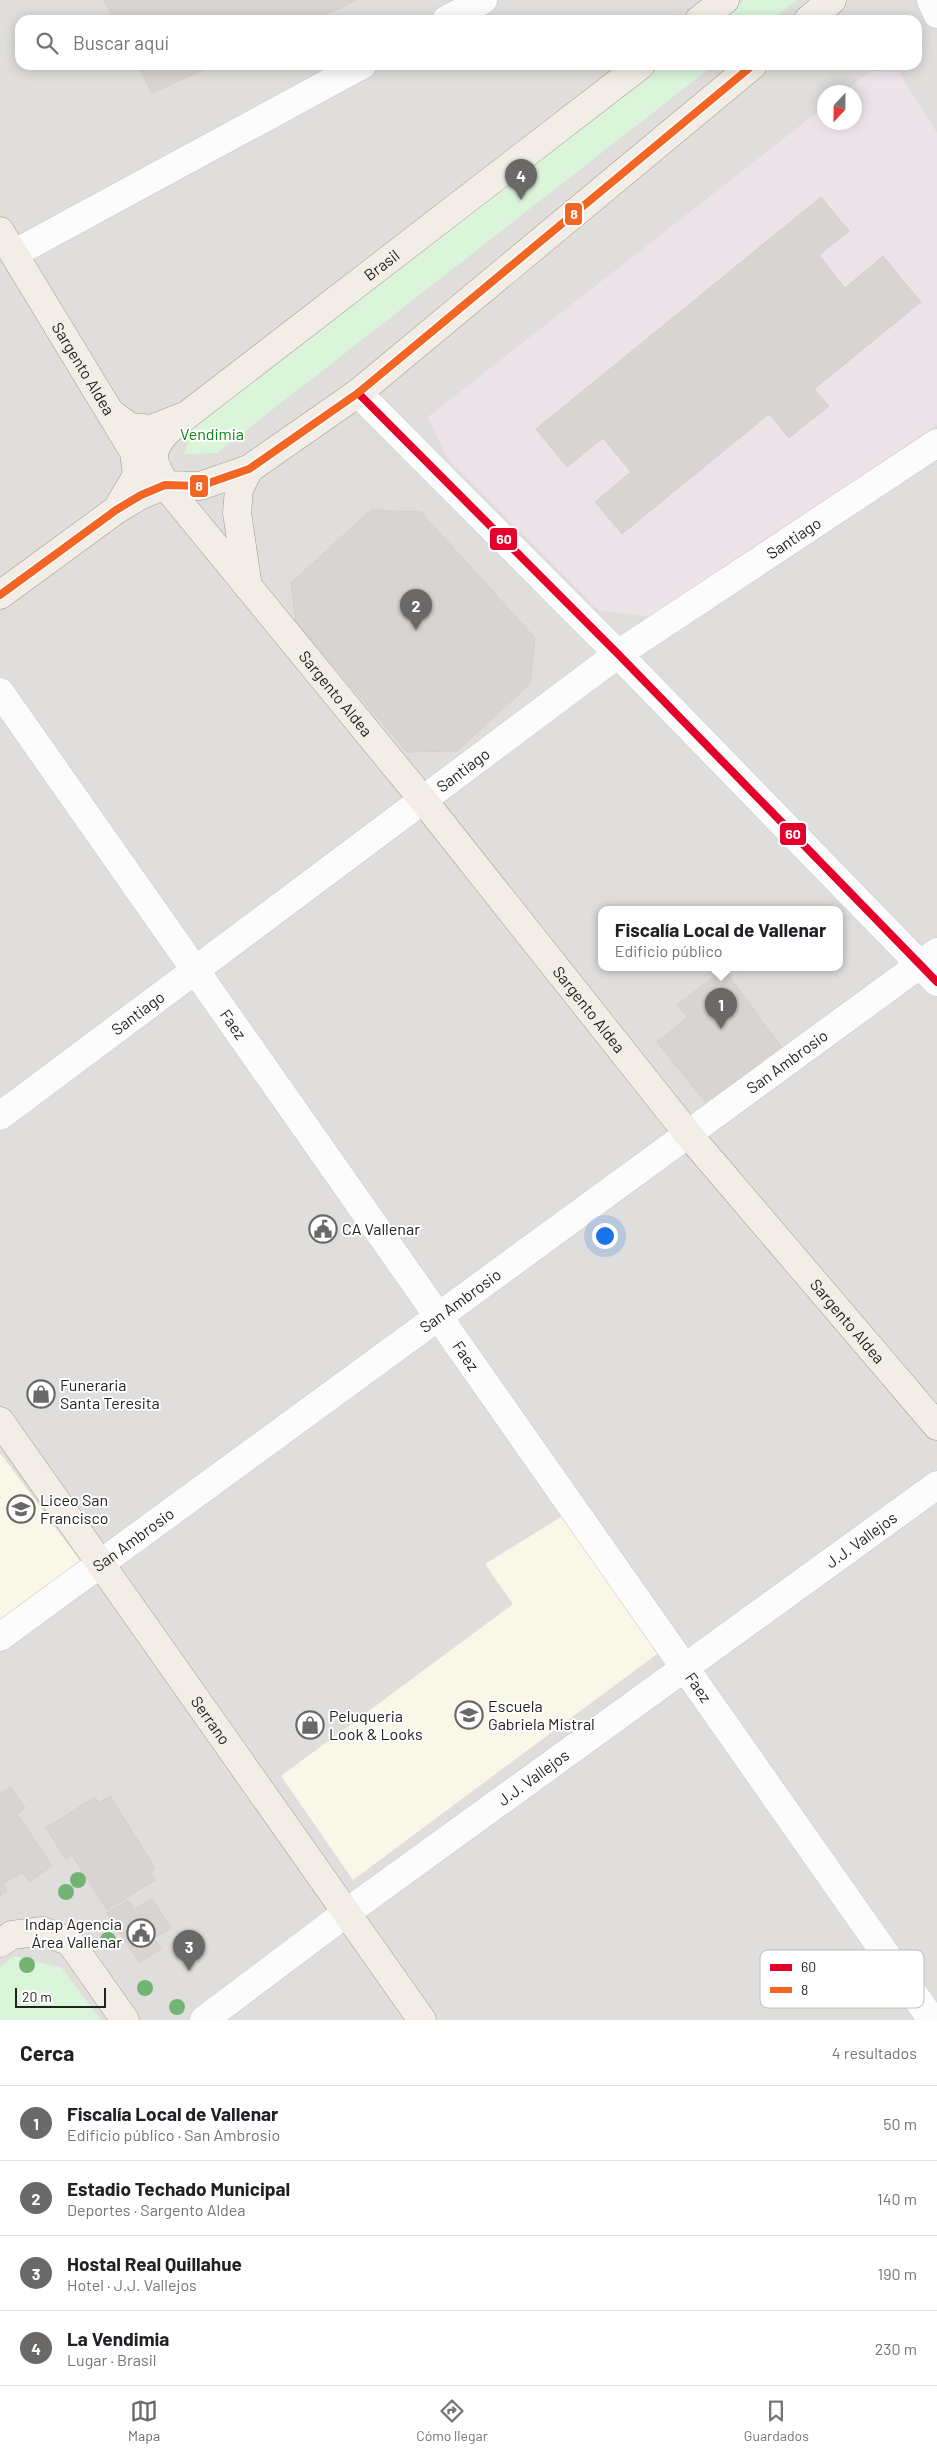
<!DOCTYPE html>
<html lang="es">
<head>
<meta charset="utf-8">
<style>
	:root { --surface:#fff; --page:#f2f2f2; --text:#202124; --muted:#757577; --line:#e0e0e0; --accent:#6a6968 }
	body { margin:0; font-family:Barlow,sans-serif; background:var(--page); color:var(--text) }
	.compass { position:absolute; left:817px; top:85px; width:45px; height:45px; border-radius:50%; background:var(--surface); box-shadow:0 2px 12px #0003; rotate:202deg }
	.scale { position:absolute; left:15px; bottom:12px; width:91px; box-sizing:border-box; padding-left:5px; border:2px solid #222; border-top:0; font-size:14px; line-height:18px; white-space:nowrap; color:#222; -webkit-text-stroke:4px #fff; paint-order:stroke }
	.you { position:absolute; left:604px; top:1235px; width:18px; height:18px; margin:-12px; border:4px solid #fff; border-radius:50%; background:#1a73e8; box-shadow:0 0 0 8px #1a73e833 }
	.badge { display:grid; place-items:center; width:32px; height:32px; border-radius:50%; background:var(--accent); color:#fff; font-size:16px; font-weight:700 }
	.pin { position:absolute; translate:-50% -41px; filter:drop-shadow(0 1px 2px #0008) }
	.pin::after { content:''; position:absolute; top:26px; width:18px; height:15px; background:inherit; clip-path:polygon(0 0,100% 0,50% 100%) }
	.popup { position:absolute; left:598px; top:906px; width:245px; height:65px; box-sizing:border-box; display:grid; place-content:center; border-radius:10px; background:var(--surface); filter:drop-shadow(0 1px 4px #0005); font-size:16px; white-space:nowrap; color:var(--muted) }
	.popup b { font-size:19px; color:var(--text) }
	.popup::after { content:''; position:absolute; left:50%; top:100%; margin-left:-10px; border:10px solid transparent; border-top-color:var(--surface) }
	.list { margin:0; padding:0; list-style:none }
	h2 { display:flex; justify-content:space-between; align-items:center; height:65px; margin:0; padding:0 20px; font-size:21px }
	h2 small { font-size:16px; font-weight:400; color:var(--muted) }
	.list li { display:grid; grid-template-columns:32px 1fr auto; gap:15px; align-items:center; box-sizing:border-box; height:75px; padding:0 20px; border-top:1px solid var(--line) }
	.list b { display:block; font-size:19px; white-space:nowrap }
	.list p { margin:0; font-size:16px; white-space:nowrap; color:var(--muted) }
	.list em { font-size:16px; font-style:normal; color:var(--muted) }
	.icon { flex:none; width:28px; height:28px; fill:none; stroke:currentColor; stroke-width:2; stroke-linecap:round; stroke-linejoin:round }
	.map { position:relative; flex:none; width:937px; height:2020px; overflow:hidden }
	.search { position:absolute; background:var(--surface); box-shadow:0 2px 12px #0003; left:15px; right:15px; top:15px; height:55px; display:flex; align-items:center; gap:12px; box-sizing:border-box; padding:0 18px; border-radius:15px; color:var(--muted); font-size:19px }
	.sheet { height:365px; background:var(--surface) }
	nav { display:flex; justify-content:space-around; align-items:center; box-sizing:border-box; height:70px; border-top:1px solid var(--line); background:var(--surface); font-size:14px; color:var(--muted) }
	nav a { display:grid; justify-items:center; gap:2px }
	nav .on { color:var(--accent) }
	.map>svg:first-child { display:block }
</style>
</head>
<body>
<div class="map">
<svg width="937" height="2020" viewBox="0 0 937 2020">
	<rect width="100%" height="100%" fill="#f0eeeb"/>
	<path fill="#dfdedc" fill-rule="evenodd" d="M0,0H937V2020H0ZM20,20H917V65H20ZM824,92H854V122H824ZM602,910H840V968H602Z"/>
	<path fill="#ede4e9" d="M871,71L899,72L937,133V424L653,617L599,610L447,458L428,417L824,107V122H854V92H843Z"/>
	<g fill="#f8f7e8">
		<path d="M1,1454L82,1563L0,1623V1455Z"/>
		<path d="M564,1515L657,1654L353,1880L281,1776L513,1604L485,1564Z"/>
	</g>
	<g fill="#daf5da">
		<path d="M744,0H797L771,20H719Z"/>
		<path d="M660,65H714L217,453L184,454L193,427Z"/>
		<path d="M14,1956L62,1968L101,2020H0V1967Z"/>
	</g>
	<g fill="#d7d4d2" stroke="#d3d0cc">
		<path d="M104,0H357L313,20H114Z"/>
		<path d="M138,65H214L152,93Z"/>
		<path d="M821,197L849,231L819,255L845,288L883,256L921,302L814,389L829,406L789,438L769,414L622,534L595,502L631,472L603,438L567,467L536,429Z"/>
		<path d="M371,510L421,512L535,638L530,684L457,751L407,752L296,622L291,583Z"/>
		<path d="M724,969L783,1049L708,1105L657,1042L688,1017L677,1005Z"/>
		<path d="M11,1787L25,1808L17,1814L52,1866L29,1882L22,1872L3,1884L7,1891L0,1896V1794Z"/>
		<path d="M110,1796L155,1868L151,1873L155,1880L107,1910L72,1855L66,1859L46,1828L95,1797L99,1803Z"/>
		<path d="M152,1899L171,1928L154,1938L161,1949L139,1963L107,1913L128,1900L134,1910Z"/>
	</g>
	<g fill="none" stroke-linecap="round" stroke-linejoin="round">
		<g stroke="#c9c8c7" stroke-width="29">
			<g id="minor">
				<path d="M931,0L937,14"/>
				<path d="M446,20L483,0"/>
				<path d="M15,253L362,65"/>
				<path d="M358,393L618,654L937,982"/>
				<path id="s1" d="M0,692L932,2020"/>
				<path id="s2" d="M0,1116L618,654L937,443"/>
				<path id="s3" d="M0,1637L937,952"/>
				<path id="s4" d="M204,2020L346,1913L937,1485"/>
			</g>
		</g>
		<g stroke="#a79c86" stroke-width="29">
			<g id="major">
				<path d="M699,20L725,0"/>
				<path d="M808,20L832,0"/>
				<path id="s5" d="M0,231L134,452L137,475L117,509"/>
				<path id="s6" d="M111,413L130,427L151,429L187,415L641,65"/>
				<path id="s7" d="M187,415C174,426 153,439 154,459C155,467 162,477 165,485L423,800L688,1134L937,1426"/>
				<path d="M248,587L237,513L239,489L249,469"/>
				<path d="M0,595L116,510L141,495L165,485L200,486L249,469L358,393L753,65"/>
				<path id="s8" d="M0,1421L422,2020"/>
				<path d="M0,1943L12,1935L43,1931L70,1942L125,2020"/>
			</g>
		</g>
		<use href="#minor" stroke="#fdfcfc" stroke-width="28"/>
		<use href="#major" stroke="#f3ede7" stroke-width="28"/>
		<g stroke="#fff" stroke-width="11">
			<path id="bus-1" d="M358,393L618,654L937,982"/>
		</g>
		<g stroke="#fff" stroke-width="11">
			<path id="bus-2" d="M0,595L116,510L141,495L165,485L200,486L249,469L358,393L753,65"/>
		</g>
		<use href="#bus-1" stroke="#e4002b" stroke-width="8"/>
		<use href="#bus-2" stroke="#f26522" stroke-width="8"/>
	</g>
	<g fill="#73b476">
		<circle cx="78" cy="1880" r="8"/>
		<circle cx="66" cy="1892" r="8"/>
		<circle cx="108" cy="1940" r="8"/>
		<circle cx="27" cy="1965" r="8"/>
		<circle cx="145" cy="1988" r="8"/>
		<circle cx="177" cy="2007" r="8"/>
	</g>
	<defs>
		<g id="civic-ring" transform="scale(1.4375)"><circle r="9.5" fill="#fff" stroke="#6a6968" stroke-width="1.5"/><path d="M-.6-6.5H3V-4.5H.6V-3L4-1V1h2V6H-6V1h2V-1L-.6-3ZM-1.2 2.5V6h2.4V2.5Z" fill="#6a6968"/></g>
		<g id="shop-ring" transform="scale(1.4375)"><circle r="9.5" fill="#fff" stroke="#6a6968" stroke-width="1.5"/><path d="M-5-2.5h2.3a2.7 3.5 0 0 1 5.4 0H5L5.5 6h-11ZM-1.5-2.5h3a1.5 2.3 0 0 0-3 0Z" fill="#6a6968"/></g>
		<g id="school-ring" transform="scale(1.4375)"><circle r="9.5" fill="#fff" stroke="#6a6968" stroke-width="1.5"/><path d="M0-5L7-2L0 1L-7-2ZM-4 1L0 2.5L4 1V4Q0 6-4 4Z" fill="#6a6968"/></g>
	</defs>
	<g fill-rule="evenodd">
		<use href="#civic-ring" x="323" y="1229"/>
		<use href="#shop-ring" x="41" y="1394"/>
		<use href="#school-ring" x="21" y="1509"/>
		<use href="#school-ring" x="469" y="1715"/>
		<use href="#shop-ring" x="310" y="1725"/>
		<use href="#civic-ring" x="141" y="1933"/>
	</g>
	<g text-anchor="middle" stroke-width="4" stroke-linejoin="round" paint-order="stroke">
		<g font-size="16" fill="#222" stroke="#fff">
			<text dy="6" stroke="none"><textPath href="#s6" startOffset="329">Brasil</textPath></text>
			<text dy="6" stroke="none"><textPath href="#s5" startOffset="161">Sargento Aldea</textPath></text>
			<text dy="6" stroke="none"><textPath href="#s2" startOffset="982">Santiago</textPath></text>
			<text dy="6" stroke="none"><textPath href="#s7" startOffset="355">Sargento Aldea</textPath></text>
			<text dy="6" stroke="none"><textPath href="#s2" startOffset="578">Santiago</textPath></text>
			<text dy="6" stroke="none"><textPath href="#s7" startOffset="760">Sargento Aldea</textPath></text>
			<text dy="6" stroke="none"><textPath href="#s2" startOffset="172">Santiago</textPath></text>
			<text dy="6" stroke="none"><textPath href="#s1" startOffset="406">Faez</textPath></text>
			<text dy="6" stroke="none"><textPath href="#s3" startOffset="975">San Ambrosio</textPath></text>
			<text dy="6" stroke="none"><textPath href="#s3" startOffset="570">San Ambrosio</textPath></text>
			<text dy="6" stroke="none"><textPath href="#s7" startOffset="1165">Sargento Aldea</textPath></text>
			<text dy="6" stroke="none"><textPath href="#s1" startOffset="811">Faez</textPath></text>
			<text dy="6" stroke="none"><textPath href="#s3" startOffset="165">San Ambrosio</textPath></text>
			<text dy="6" stroke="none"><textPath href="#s4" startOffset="814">J.J. Vallejos</textPath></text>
			<text dy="6" stroke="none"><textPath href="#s1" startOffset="1216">Faez</textPath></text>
			<text dy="6" stroke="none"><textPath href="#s8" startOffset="366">Serrano</textPath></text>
			<text dy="6" stroke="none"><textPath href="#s4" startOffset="409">J.J. Vallejos</textPath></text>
		</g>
		<g font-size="16" fill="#0c8416" stroke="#fff">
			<text x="212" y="440">Vendimia</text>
		</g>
		<g font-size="16" fill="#222" stroke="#fff" text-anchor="start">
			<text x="342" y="1235">CA Vallenar</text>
			<text x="60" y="1391">Funeraria<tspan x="60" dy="18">Santa Teresita</tspan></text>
			<text x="40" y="1506">Liceo San<tspan x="40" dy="18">Francisco</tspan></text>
			<text x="488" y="1712">Escuela<tspan x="488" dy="18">Gabriela Mistral</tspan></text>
			<text x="329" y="1722">Peluqueria<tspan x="329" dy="18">Look &amp; Looks</tspan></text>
			<text x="122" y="1930" text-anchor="end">Indap Agencia<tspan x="122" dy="18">Área Vallenar</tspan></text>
		</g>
	</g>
	<rect x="760" y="1950" width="164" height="58" rx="8" fill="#fff" stroke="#bdbdbd" stroke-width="1"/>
	<rect x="770" y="1964" width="22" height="7" fill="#e4002b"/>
	<rect x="770" y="1987" width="22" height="6" fill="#f26522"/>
	<g font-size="14" fill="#222">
		<text x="801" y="1972">60</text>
		<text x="801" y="1995">8</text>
	</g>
	<g stroke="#fff" stroke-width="2">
		<rect x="564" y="202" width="19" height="24" rx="5" fill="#f26522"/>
		<rect x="189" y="474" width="20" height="24" rx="5" fill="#f26522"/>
		<rect x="489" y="527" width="29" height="24" rx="5" fill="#e4002b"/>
		<rect x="779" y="822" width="28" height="24" rx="5" fill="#e4002b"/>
	</g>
	<g font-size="14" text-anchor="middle" font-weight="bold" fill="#fff">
		<text x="574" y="219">8</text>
		<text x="199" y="491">8</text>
		<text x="504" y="544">60</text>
		<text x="793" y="839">60</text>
	</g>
</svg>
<svg class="compass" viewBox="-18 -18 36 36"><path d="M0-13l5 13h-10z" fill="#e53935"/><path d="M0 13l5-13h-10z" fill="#757577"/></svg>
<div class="scale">20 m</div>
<div class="you"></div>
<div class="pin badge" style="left:721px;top:1029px">1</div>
<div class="popup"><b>Fiscalía Local de Vallenar</b>Edificio público</div>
<div class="pin badge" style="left:416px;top:630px">2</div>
<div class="pin badge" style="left:189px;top:1971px">3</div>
<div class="pin badge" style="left:521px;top:200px">4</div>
<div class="search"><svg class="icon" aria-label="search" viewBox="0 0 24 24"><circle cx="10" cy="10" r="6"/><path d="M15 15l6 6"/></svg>Buscar aquí</div>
</div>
<section class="sheet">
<h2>Cerca<small>4 resultados</small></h2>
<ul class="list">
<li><span class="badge">1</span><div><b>Fiscalía Local de Vallenar</b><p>Edificio público · San Ambrosio</p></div><em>50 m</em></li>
<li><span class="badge">2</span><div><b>Estadio Techado Municipal</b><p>Deportes · Sargento Aldea</p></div><em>140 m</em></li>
<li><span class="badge">3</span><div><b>Hostal Real Quillahue</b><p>Hotel · J.J. Vallejos</p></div><em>190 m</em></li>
<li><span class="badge">4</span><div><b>La Vendimia</b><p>Lugar · Brasil</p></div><em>230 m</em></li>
</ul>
</section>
<nav>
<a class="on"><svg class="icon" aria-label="map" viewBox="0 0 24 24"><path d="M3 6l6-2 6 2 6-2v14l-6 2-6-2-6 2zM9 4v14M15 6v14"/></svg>Mapa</a>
<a><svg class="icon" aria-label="directions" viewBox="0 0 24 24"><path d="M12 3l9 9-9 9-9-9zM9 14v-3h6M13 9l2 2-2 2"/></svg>Cómo llegar</a>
<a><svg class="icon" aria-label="saved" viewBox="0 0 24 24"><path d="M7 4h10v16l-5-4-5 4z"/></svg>Guardados</a>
</nav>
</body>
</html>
